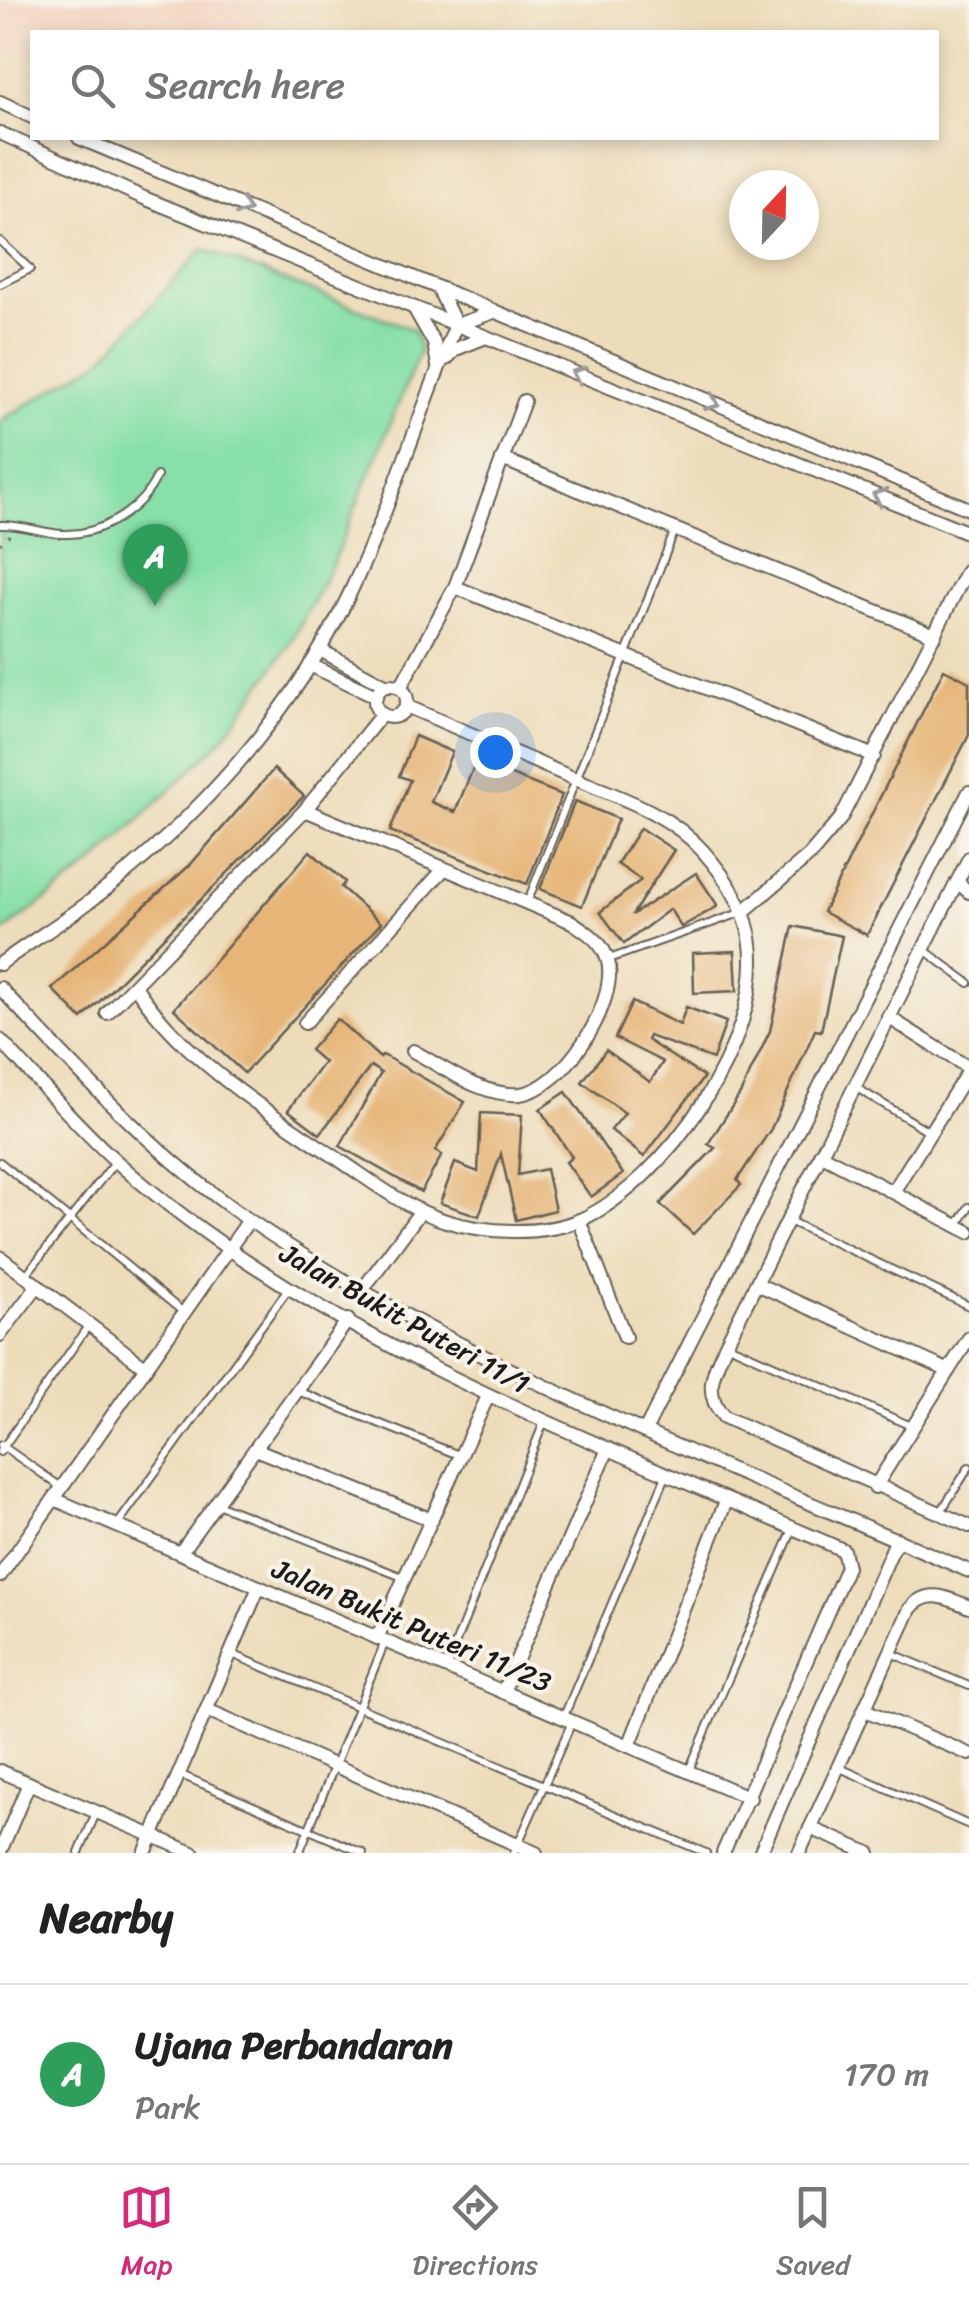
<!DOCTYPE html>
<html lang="en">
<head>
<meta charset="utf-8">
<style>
	:root { --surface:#fff; --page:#f2f2f2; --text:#222; --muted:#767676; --line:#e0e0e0; --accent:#db2777 }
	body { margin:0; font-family:Sriracha,sans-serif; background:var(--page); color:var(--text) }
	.compass { position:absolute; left:729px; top:170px; width:90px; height:90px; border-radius:50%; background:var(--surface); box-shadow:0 5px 15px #0003; rotate:22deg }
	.you { position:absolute; left:495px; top:752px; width:35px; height:35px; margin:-25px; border:8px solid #fff; border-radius:50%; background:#1a73e8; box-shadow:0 0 0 15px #1a73e833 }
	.badge { display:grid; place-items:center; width:65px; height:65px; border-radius:50%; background:var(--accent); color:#fff; font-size:32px; font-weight:700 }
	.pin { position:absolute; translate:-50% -82px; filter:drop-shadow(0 2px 5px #0008) }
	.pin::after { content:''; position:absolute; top:52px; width:35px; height:30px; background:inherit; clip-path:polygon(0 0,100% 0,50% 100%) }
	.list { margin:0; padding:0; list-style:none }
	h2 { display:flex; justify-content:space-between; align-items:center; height:130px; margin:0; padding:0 40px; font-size:42px }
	h2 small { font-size:32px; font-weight:400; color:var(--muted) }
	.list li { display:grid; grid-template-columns:65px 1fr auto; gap:30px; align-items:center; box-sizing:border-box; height:180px; padding:0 40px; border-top:2px solid var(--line) }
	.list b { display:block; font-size:38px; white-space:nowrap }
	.list p { margin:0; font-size:32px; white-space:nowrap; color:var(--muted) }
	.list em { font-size:32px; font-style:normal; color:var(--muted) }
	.icon { flex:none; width:55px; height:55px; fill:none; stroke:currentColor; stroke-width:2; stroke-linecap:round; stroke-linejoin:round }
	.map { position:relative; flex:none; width:969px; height:1853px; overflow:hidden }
	.search { position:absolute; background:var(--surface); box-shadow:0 5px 15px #0003; left:30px; right:30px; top:30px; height:110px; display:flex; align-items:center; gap:25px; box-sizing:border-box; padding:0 35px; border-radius:0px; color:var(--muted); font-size:38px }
	.sheet { height:310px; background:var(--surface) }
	nav { display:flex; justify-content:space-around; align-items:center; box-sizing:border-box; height:140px; border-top:2px solid var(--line); background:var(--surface); font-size:28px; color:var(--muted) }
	nav a { display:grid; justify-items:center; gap:5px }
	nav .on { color:var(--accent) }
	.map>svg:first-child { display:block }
</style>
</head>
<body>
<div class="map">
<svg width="969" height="1853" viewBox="0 0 969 1853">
	<rect width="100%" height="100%" fill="#f7f3e8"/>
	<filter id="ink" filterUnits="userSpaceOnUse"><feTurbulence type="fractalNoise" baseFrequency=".01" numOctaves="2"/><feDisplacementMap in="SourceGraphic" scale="20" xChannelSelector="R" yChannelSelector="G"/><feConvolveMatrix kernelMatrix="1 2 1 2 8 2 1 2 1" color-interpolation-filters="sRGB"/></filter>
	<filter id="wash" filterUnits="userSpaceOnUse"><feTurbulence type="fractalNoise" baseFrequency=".0048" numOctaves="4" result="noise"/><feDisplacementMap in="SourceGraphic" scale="40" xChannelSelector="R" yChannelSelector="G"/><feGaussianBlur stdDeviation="2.25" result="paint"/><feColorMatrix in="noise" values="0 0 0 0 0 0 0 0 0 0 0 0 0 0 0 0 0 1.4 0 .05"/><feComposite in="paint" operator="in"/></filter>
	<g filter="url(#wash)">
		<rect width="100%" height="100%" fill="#eddcb9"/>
		<path fill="#f3d4bf" d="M0,0H281L256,32H32V58L0,44Z"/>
		<path fill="#86e0a7" stroke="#517e62" stroke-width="2.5" d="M203,249L414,330L420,351L331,567L289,646L222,740L92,865L0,934V421L100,361Z"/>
		<g id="blocks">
			<g fill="#e6b577">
				<path d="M944,669L969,682V735L867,935L823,912Z"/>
				<path d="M415,736L452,752L431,802L455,812L476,761L562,795L527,884L390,831L410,780L399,776Z"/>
				<path d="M274,769L304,796L82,1019L52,989L190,865Z"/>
				<path d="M575,801L618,819L582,906L540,889Z"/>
				<path d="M640,828L674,850L632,915L696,873L718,906L681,927L670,909L624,944L600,912L641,880L617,864Z"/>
				<path d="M310,851L345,882L341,887L381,923L244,1073L174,1009Z"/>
				<path d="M793,926L842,936L821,1031L815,1030L771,1129L737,1180L741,1185L693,1234L660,1204L715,1148L708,1144L740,1094L770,1031Z"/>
				<path d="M735,951L737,991L694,993L693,953Z"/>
				<path d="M632,1002L680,1025L686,1007L726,1022L713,1059L649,1036L647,1040L704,1077L644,1157L611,1130L625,1113L582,1082L606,1050L650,1082L663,1062L615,1038Z"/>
				<path d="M337,1019L380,1058L383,1055L465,1102L435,1151L442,1155L421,1192L340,1146L381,1073L371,1066L320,1134L288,1110L324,1062L310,1050Z"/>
				<path d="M566,1092L623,1174L591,1197L566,1162L572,1157L540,1109Z"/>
				<path d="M481,1113L522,1115L518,1175L546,1169L555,1210L516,1220L501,1154L479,1216L440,1203L455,1163L478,1172Z"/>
			</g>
		</g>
	</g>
	<g filter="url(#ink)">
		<use href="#blocks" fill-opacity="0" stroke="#655f53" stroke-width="2.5"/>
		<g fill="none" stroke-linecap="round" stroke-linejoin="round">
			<g stroke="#655f53" stroke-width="10">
				<g id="service">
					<path d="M0,241L30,269L0,284"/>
					<path d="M0,525C23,524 40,533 62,534C100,536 142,510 157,476"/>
					<path d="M527,903L675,530"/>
					<path d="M923,949L969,983"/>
					<path d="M609,959L743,912"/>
					<path d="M855,1087L930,1132"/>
					<path d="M0,1162L183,1312"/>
					<path d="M789,1221L969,1306"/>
					<path d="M958,1224L969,1207"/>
					<path d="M25,1276L115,1162"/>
					<path d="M726,1344L911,1426"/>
					<path d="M298,1391L461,1456"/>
					<path d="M1,1445L61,1487"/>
					<path d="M0,1452L88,1326"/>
					<path d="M217,1504L405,1578"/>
					<path d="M940,1513L969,1467"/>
					<path d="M117,1525L289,1288"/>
					<path d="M891,1653L969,1686"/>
					<path d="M232,1654L706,1853"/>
					<path d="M446,1667L544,1422"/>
					<path d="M564,1716L666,1476"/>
					<path d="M840,1768L969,1825"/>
					<path d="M689,1770L793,1529"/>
					<path d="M179,1774L363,1853"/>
					<path d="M79,1853L96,1813"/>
					<path d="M299,1853L385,1642"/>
					<path d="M514,1853L572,1722"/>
				</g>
			</g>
			<g stroke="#655f53" stroke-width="16">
				<g id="minor">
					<path d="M0,102L32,117"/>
					<path d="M0,133L144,198L969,533"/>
					<path d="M79,138L969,509"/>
					<path d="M414,308L434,343L438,366"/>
					<path d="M456,325L494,312"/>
					<path d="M446,359L456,349L486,337"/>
					<path d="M502,459L935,635"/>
					<path d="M455,587L874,756"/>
					<path d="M320,650L387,686"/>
					<path d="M310,665L376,696"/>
					<circle cx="391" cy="701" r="16"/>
					<path d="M400,688L455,587L524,401"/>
					<path d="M305,810L572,922C587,932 603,942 608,961C618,1003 564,1089 520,1094C482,1097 445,1068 413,1051"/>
					<path d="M969,858L726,1344C714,1371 702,1392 724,1417L969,1526"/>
					<path d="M957,882L969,892"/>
					<path d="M743,912L810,855L841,818L967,570"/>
					<path d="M0,964C30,942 63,922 93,899C197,820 294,712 350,593C391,506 419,413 456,325L438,288"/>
					<path d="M135,986C184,1060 268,1112 341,1161C374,1183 407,1209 446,1221C485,1233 541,1236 580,1220C667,1181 763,1040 751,944C747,909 726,877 703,851C666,810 614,796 566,775C512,752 459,729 406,706"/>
					<path d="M0,988C78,1071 154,1155 249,1220C469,1370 726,1465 969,1571"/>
					<path d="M107,1013L305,810L382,714"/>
					<path d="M888,1017L969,1068"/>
					<path d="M305,1023L444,869"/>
					<path d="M0,1040C38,1080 75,1124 116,1161C322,1344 595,1440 843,1550L847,1567L723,1853"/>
					<path d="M820,1154L969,1232"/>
					<path d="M893,1192L969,1070"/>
					<path d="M579,1220L625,1337"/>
					<path d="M0,1257L145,1367"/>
					<path d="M757,1284L947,1370"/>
					<path d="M363,1289L420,1212"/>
					<path d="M0,1335L38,1285"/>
					<path d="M646,1429L969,792"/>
					<path d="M255,1449L432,1520"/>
					<path d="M875,1487L969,1338"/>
					<path d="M54,1499L750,1798"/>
					<path d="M180,1553L348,1320"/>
					<path d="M0,1576L249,1220"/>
					<path d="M377,1638L488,1396"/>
					<path d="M503,1692L608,1449"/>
					<path d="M207,1710L536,1853"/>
					<path d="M865,1710L969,1754"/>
					<path d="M629,1746L726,1501"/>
					<path d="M0,1771L193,1853"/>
					<path d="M810,1828L869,1853"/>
					<path d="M0,1852L29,1783"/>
					<path d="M145,1853L259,1587"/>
					<path d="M760,1853L897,1539"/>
					<path d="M799,1853L910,1609C927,1587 948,1598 969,1607"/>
				</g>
			</g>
			<path stroke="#655f53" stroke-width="2.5" stroke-dasharray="2.5 8" stroke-linecap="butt" d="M0,544L10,535"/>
			<use href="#service" stroke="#fff" stroke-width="6"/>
			<use href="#minor" stroke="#fff" stroke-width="12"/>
		</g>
		<defs><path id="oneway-chevron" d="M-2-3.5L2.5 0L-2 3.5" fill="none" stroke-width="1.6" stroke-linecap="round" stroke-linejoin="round" transform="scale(2.5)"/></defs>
		<g stroke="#999">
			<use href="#oneway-chevron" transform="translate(244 208) rotate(22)"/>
			<use href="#oneway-chevron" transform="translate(578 374) rotate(-158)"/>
			<use href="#oneway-chevron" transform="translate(713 403) rotate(23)"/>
			<use href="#oneway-chevron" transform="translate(879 496) rotate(-158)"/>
		</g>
	</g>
	<g text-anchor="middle" stroke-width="8" stroke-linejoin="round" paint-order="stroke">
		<g font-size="28" fill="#1c1c1c" stroke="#f7f3e8">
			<text transform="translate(405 1318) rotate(29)" y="10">Jalan Bukit Puteri 11/1</text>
			<text transform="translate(412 1625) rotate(23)" y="10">Jalan Bukit Puteri 11/23</text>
		</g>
	</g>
</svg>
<svg class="compass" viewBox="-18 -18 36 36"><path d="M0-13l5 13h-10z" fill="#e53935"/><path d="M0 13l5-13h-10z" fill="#767676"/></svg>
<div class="you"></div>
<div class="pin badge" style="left:155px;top:606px;background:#2e9e5b">A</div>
<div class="search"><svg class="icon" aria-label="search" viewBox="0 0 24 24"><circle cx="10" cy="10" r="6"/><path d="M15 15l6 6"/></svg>Search here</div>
</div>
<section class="sheet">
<h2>Nearby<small></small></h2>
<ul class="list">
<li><span class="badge" style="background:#2e9e5b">A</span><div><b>Ujana Perbandaran</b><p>Park</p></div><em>170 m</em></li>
</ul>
</section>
<nav>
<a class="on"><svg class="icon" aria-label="map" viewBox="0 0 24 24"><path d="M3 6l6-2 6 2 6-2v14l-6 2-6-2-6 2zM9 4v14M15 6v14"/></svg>Map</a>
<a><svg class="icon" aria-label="directions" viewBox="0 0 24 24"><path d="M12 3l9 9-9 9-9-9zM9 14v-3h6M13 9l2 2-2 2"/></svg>Directions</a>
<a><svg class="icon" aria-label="saved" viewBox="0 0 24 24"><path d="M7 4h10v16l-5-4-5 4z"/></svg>Saved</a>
</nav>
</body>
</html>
